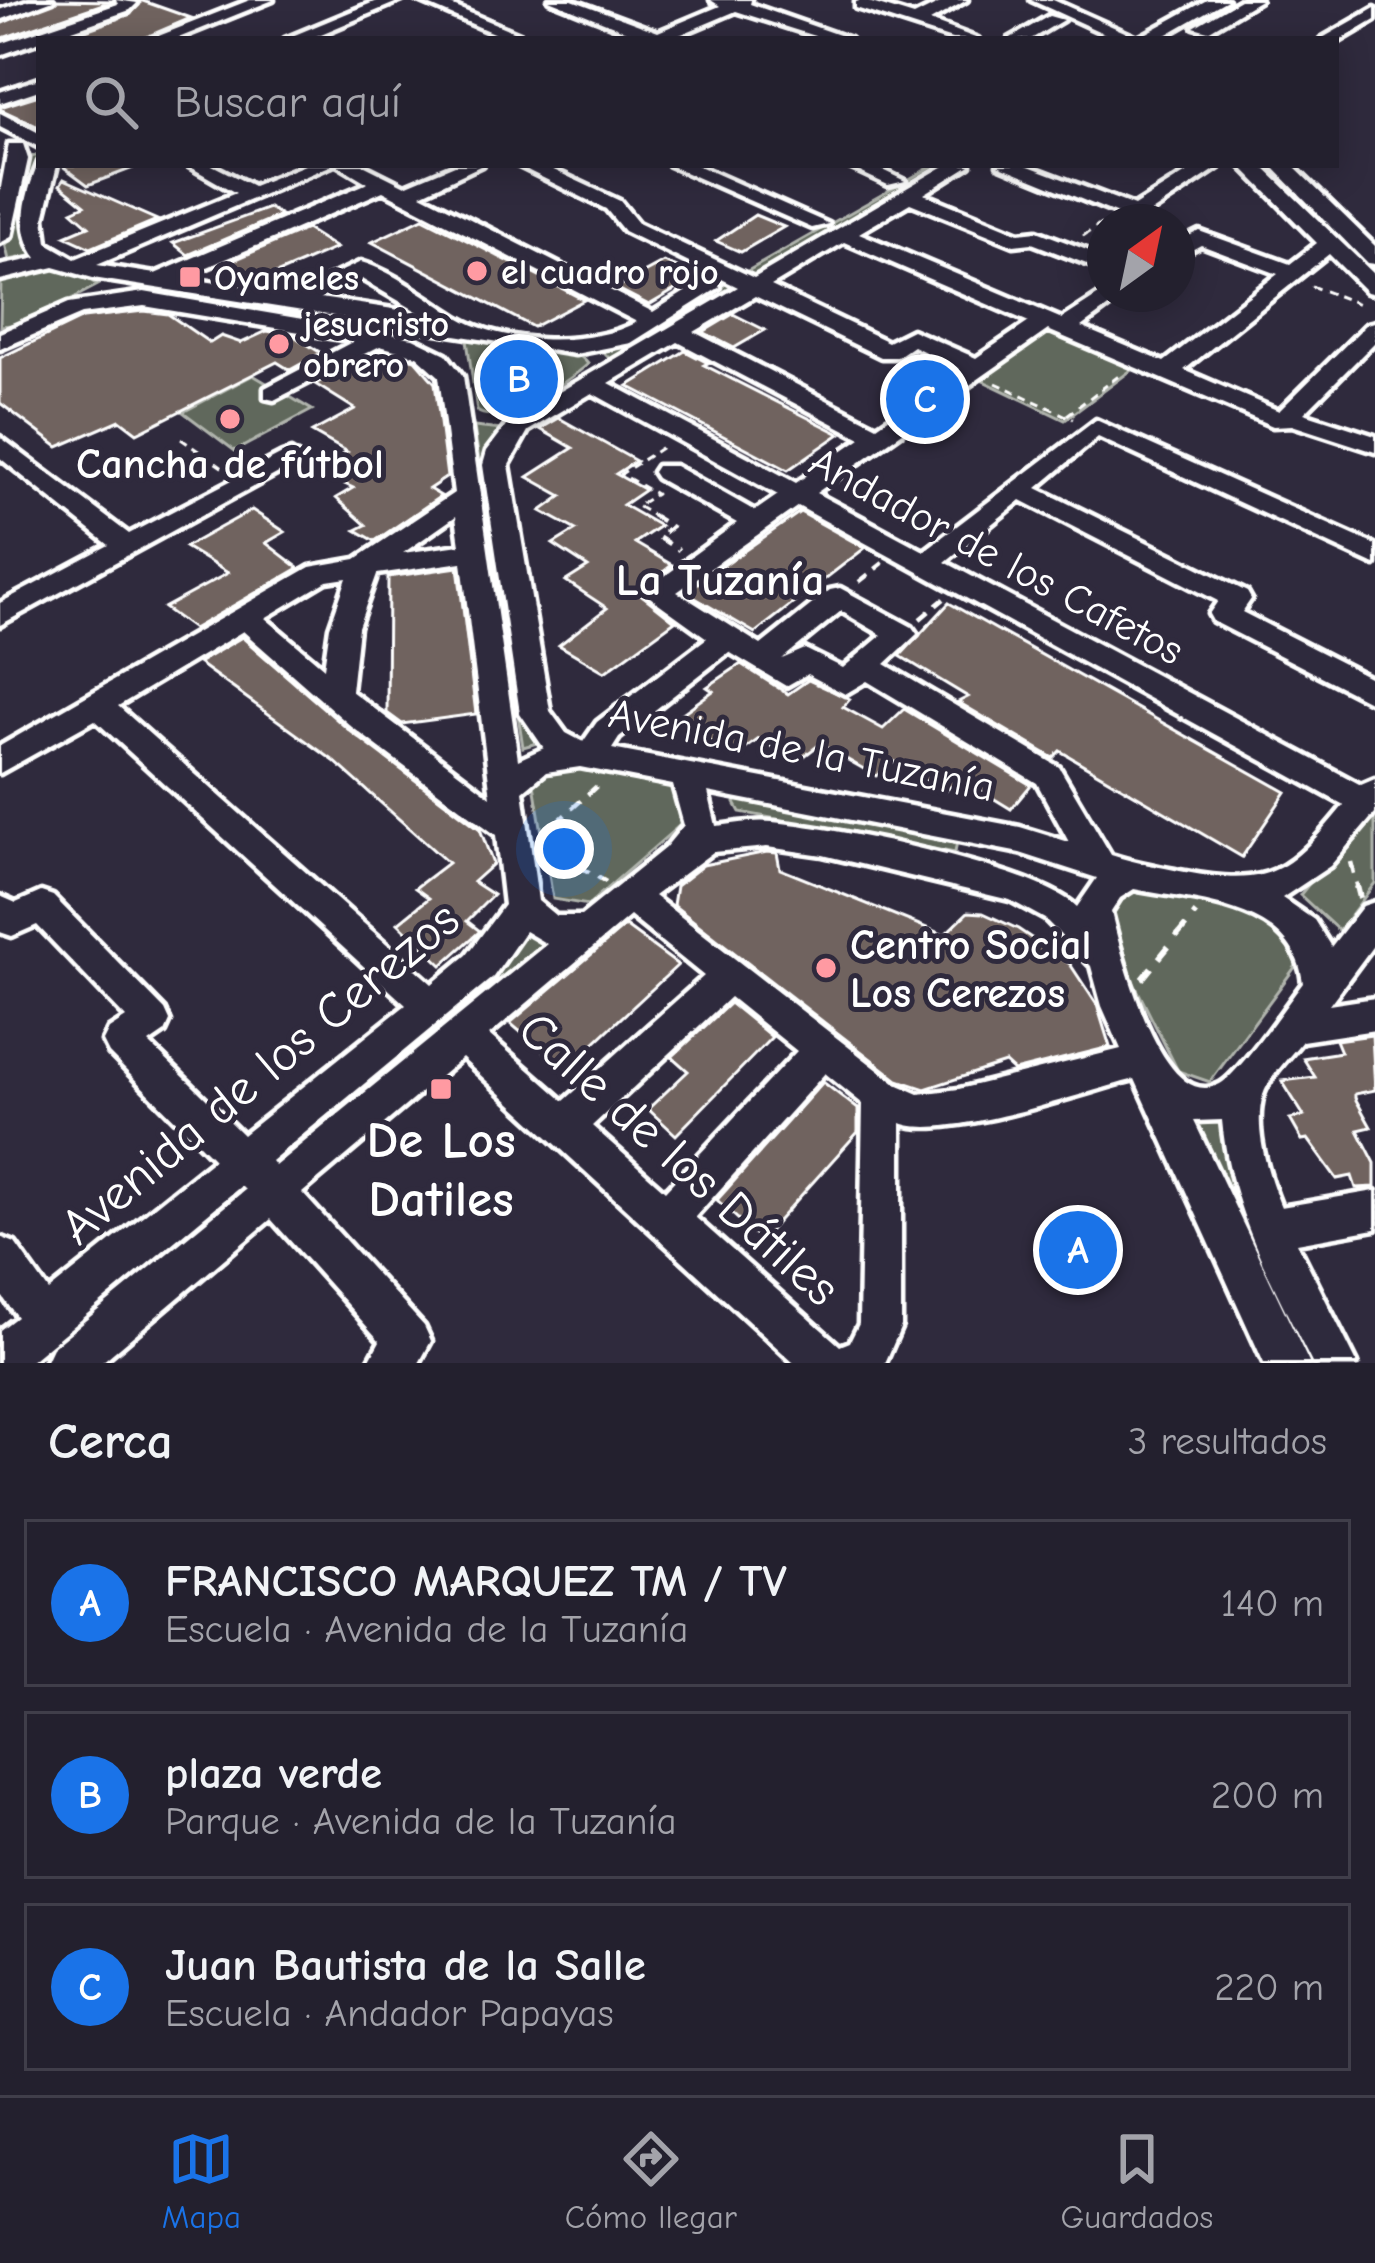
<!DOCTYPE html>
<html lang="es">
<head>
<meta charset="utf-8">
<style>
	:root { --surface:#23202e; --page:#2b2836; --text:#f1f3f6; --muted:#a3a3aa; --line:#403e4a; --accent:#1a73e8 }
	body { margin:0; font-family:"Comic Neue",sans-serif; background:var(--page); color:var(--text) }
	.compass { position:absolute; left:1087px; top:204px; width:108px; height:108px; border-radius:50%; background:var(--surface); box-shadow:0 6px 30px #0003; rotate:33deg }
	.you { position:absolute; left:564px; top:849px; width:42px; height:42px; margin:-30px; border:9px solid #fff; border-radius:50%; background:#1a73e8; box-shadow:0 0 0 18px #1a73e833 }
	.badge { display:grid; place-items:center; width:78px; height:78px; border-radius:50%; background:var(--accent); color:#fff; font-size:39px; font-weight:700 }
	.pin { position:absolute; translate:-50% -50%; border:6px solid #fff; box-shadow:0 3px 12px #0006 }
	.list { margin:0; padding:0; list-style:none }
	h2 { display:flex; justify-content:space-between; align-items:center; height:156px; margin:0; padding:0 48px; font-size:51px }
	h2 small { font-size:39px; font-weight:400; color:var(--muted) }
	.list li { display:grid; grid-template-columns:78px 1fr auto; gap:36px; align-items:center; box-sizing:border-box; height:168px; margin:0 24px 24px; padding:0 24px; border:3px solid var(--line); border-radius:0px }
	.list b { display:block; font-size:45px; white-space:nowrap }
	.list p { margin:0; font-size:39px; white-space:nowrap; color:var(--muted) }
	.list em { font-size:39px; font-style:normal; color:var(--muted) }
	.icon { flex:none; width:66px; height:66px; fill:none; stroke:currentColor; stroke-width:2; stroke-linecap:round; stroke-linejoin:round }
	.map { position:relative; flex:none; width:1375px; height:1363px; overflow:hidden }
	.search { position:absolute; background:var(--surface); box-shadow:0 6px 30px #0003; left:36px; right:36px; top:36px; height:132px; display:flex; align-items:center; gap:30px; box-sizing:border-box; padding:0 42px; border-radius:0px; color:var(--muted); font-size:45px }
	.sheet { height:732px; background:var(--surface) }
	nav { display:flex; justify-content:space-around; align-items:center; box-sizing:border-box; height:168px; border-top:3px solid var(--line); background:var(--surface); font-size:33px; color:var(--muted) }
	nav a { display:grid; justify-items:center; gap:6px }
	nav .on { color:var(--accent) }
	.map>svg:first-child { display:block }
</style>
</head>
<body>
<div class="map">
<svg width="1375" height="1363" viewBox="0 0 1375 1363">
	<rect width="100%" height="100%" fill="#2f2a3d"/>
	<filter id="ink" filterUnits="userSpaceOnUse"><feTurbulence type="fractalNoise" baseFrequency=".00833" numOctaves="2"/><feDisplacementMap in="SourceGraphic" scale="24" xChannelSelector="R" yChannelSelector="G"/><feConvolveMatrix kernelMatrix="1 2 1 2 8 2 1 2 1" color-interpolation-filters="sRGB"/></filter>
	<g filter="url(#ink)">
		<g fill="#60685b" stroke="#b0b4ad" stroke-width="3">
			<path d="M39,155C39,189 13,224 36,255L9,260L3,235L19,160Z"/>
			<path d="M934,165H947L611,360L596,345L642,331Z"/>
			<path d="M55,260L98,285L24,324L0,326L1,280L12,269Z"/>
			<path d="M1057,321L1146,359L1065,420L975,377Z"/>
			<path d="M492,336C521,341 570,340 588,364C568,382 500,428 477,411L467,340Z"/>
			<path d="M253,375L312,410L235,451L183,412Z"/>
			<path d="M474,427L502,430L495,445L540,708L565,735L523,747Z"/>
			<path d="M545,759L684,774L702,806L588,905L553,899L533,778Z"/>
			<path d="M745,784L959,827L955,853L740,812L735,803Z"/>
			<path d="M1375,802V883L1339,931L1300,895Z"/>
			<path d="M1131,885L1230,902L1268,916L1307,951L1210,1082L1178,1071L1110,935L1106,900Z"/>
			<path d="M527,928L554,939L271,1173L262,1164L504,962Z"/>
			<path d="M1190,1113L1219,1116L1243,1204L1316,1363H1307Z"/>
		</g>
		<g fill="#70635f" stroke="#fff" stroke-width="3">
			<path d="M57,0L112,1L0,39V24Z"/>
			<path d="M140,0L191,18L142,39H60L131,14Z"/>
			<path d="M39,95V127L0,109V107Z"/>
			<path d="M61,165H135L136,167L88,185Z"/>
			<path d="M64,179L157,220L91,248L65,236L89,226L72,211L85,205L60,185Z"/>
			<path d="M269,208L281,215L188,255L173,243Z"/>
			<path d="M755,215L784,227L741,252L716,241Z"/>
			<path d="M423,218L561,288L584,300L533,327L372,242Z"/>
			<path d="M306,229L336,248L258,282L227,263Z"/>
			<path d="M664,262L697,277L649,305L616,288Z"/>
			<path d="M144,311L168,314L210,343L221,336L241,343L267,331L294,336L321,353L290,370L277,362L137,433L120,420L58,447L0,403V358L83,318Z"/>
			<path d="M733,314L765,330L734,348L703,332Z"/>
			<path d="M380,351L415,360L435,383L447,477L429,489L441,496L375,541L356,530L366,525L336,498L353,488L334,479L347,472L327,463L347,452L312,432L355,409L315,384Z"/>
			<path d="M685,351L708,363L704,365L840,434L788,470L628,386Z"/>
			<path d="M559,418L636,461L616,474L645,490L623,505L660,526L635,543L672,565L638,592L675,621L605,672L559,645L607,608L566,581L588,567L553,544L576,530L541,511L562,496L528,477L573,448L540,429Z"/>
			<path d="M252,510L285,532L266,543L299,568L193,629L164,608L228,573L185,547Z"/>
			<path d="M800,512L865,548L755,633L685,592Z"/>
			<path d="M458,567L476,714L402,724L387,713L388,577Z"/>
			<path d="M949,603L1286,792L1242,857L1060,751L1053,758L958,702L968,697L900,656Z"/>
			<path d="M242,637L349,730L480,829L493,864L473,882L493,895L467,921L480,931L442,965L398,923L429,898L415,888L448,863L334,761L198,663Z"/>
			<path d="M741,664L788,694L808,680L850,699L843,707L883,729L904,709L1031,785L1011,809L962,779L943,792L893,761L876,776L820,744L798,761L759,739L733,758L677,717L713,691L707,687Z"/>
			<path d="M767,852L777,853L780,869L944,935L968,912L983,913L1018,929L1070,964L1097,1005L1110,1047L1014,1071L1005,1063L925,1089L898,1080L673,905L676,886L703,865Z"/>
			<path d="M625,926L678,965L565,1070L510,1023Z"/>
			<path d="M730,1003L772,1037L676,1135L648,1109L688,1071L672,1057Z"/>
			<path d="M1372,1035L1375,1090L1355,1094V1098L1371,1127L1358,1130L1375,1163V1187L1356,1188L1352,1176L1337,1179L1308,1139L1302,1140L1290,1119L1304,1116L1282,1081L1315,1077L1303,1058L1341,1052L1336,1040Z"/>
			<path d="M823,1082L858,1109V1132L761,1240L717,1200Z"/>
		</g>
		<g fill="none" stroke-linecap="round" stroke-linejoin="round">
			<g stroke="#fff" stroke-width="9">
				<g id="minor">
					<path d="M29,0H53L0,20V10Z"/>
					<path d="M116,0L137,3L130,10L0,55V44L118,4Z"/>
					<path d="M250,0H273L176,39H151Z"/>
					<path d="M379,0H402L309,39H285Z"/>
					<path d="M417,0H439L531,39H507Z"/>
					<path d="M549,0H572L658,32L720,6L711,0H751L750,4L850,39H824L736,11L670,39H646Z"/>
					<path d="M862,0L914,16L946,0H967L930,21L978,39H952L856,8V2Z"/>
					<path d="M1031,0H1053L1138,38L1207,0H1227L1159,39H1116Z"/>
					<path d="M1240,0H1260L1208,31L1194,27Z"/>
					<path d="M1375,8V20L1336,43L1321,39Z"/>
					<path d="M1049,16L1063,20L1031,39H1009Z"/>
					<path d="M39,79V90L0,103V92Z"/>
					<path d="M0,113L39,133V147L0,127Z"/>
					<path d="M9,144H23L28,159L11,237L0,243V193Z"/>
					<path d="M39,162L57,165L44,218L47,243L75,259L236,193L187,165H212L253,186L305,165H332L97,265L155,274L368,183L338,165H363L405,186L455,165H482L421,194L653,312L701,282H717L720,287L631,343L575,354L93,278L54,267L0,280V266L37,258C15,228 26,194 39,162ZM383,191L637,322C590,347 504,345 458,317C428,299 395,272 361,262L293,294L182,278ZM360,278L420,313L320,298Z"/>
					<path d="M517,165H543L620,201L638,223L754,278L946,165H970L924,194L1019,233L1037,231L1105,257V271L1032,243L1014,245L910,203L859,233L1062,319L1105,291L1126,294L1081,327L1164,362L1278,274L1201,245L1177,258V242L1199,231L1290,264L1317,243L1240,165H1261L1375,275V294L1367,292L1329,254L1184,370L1279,411L1367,324L1375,322V342L1304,413L1375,436V452L1292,425L1273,426L1048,330L816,493L924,551L1096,420L1375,545V565L1098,437L1037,488L1247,592L1251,599L1242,612L1375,680V704L1213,621L1209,614L1218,601L1021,500L945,562L1361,785L1375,779V813L1330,866L1282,898L1314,920L1331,947L1363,906L1375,902V943L1329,1005L1375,998V1030L1302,1041C1290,1056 1269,1077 1263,1095C1253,1129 1268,1175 1281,1207L1375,1191V1229L1297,1243L1357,1363H1312C1273,1285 1230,1208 1222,1120L1194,1121L1309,1363H1264L1135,1079C1084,1092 945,1141 901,1123V1326L885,1363H794L462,1058L302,1193L424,1326L431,1341L419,1363H368L380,1341L271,1219L101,1363H45L52,1348L245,1190L241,1186L28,1363H0V1330L17,1317L0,1293V1237L15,1243L49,1291L214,1159L109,1053L103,1041L109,1029L126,1018L37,925L12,936L0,932V896L16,903L41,892L53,896L165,1010L170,1021L165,1032L149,1043L243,1135L406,1005L95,720L0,773V746L310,567L356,559L454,493L439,376L417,356L380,346L274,400L265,398V388L354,341L144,306L82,314L0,349V333L69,303L144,292L413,338L446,354L463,376L518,760L544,748L520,713L483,465L487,451L510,421L738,287L624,231L606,209ZM844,242L1029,322L976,358L912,330L888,342L771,286ZM755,296L881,357H897L913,346L960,369L877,426L694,332ZM678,342L861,438L796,483L609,383ZM592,393L778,495L755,511L675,466H657L653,472L657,478L737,523L643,592L707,638L597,722L583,742L566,733L550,711L509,465L528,431ZM798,506L1344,805C1289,872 1271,888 1185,872C1160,867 1135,863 1111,855L1059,767L885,664L917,634L912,627L840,588L830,590L761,645L677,592ZM456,516L460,545L403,553ZM462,562L491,797L351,691L358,627L377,574ZM347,578L330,627L324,668L265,618L327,581ZM841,611L882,635L843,668L805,649L782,659ZM243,631L352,727L496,835L504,905L467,955L432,984L118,706ZM729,652L786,686L807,674L845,694L867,681L1037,783L1069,842L1020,827L612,749L619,738ZM580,767L673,785L684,825L665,848L581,916H556L538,901L523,791L546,772ZM708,792L1020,853L1097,878L1077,907C1038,868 833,827 772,822C754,820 734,824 716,826ZM767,847L823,855L1010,900L1045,919L1091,966L1102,1006L1121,1049L959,1089L919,1094L896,1084L654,896L713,852ZM1134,889C1197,902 1295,903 1303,983C1287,1004 1239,1074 1220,1084C1161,1116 1120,950 1111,912L1120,898ZM630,916L704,976L564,1101L489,1035ZM525,931L547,944L275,1166L271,1161L493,977ZM730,997L797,1051L665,1191L592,1126ZM825,1073L863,1104L859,1324L850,1342L840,1346L695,1217Z"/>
					<path d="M669,165H696L829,224L812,228Z"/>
					<path d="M845,165H872L905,181L888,185Z"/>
					<path d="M998,165H1026L1134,206L1199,165H1222L1137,222H1113L1120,215Z"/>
					<path d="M1271,165H1292L1375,246V264L1367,263Z"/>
					<path d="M0,437L129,534L282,454L291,451L304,459L0,625V603L109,545L0,458Z"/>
				</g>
			</g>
			<g stroke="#fff" stroke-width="3" stroke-dasharray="8 6" stroke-linecap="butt">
				<path d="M1083,236L1104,222"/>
				<path d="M1311,286L1362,305"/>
				<path d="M996,383L1073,419"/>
				<path d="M1067,415L1120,375"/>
				<path d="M181,439L226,470"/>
				<path d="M657,518L637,506L656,494L621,474L664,446"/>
			</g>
			<g stroke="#fff" stroke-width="4.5" stroke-dasharray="12 9" stroke-linecap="butt">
				<path d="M652,515L672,527L658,537L679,550"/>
				<path d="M859,582L883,563"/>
				<path d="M920,619L944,599"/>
				<path d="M541,837L599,784"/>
				<path d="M543,845L606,882"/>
				<path d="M1351,862L1358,889"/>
			</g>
			<g stroke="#fff" stroke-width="6" stroke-dasharray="15 12" stroke-linecap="butt">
				<path d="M1357,886L1360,898"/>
				<path d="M1142,979L1196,913"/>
			</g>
			<use href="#minor" fill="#2f2a3d" fill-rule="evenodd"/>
		</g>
	</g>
	<g fill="#ff9aa2" stroke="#2f2a3d" stroke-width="4.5">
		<circle cx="477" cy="271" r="12"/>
		<rect x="178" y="265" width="24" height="24" rx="6"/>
		<circle cx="279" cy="344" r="12"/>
		<circle cx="230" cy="419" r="12"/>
		<circle cx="826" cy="968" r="12"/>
		<rect x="429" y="1077" width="24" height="24" rx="6"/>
	</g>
	<g text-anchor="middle" stroke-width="10" stroke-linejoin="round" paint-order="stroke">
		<g font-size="36" font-weight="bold" fill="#fff" stroke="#2f2a3d" text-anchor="start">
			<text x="501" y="284">el cuadro rojo</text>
			<text x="214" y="290">Oyameles</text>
			<text x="303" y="336">jesucristo<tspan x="303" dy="41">obrero</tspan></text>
		</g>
		<g font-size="42" font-weight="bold" fill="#fff" stroke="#2f2a3d">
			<text x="230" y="478">Cancha de fútbol</text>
			<text x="850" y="959" text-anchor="start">Centro Social<tspan x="850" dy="48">Los Cerezos</tspan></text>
		</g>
		<g font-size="42" fill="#fff" stroke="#2f2a3d">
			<text transform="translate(997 555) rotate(28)" y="15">Andador de los Cafetos</text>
			<text transform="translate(802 749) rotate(11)" y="15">Avenida de la Tuzanía</text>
		</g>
		<g font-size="45" font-weight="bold" fill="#fff" stroke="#2f2a3d">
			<text x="720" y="595">La Tuzanía</text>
		</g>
		<g font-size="51" fill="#fff" stroke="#2f2a3d">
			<text transform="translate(259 1072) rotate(-40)" y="18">Avenida de los Cerezos</text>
			<text transform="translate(680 1158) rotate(42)" y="18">Calle de los Dátiles</text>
		</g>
		<g font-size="51" font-weight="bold" fill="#fff" stroke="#2f2a3d">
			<text x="441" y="1157">De Los<tspan x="441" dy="59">Datiles</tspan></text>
		</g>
	</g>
</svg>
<svg class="compass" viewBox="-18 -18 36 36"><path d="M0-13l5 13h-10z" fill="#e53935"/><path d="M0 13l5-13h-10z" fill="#a3a3aa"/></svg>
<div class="you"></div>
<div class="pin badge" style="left:1078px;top:1250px">A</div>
<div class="pin badge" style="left:519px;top:379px">B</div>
<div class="pin badge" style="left:925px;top:399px">C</div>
<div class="search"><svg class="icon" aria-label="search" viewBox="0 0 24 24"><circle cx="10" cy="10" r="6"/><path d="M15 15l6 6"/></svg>Buscar aquí</div>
</div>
<section class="sheet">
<h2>Cerca<small>3 resultados</small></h2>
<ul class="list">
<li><span class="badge">A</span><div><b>FRANCISCO MARQUEZ TM / TV</b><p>Escuela · Avenida de la Tuzanía</p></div><em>140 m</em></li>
<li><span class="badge">B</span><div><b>plaza verde</b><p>Parque · Avenida de la Tuzanía</p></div><em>200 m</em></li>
<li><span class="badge">C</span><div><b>Juan Bautista de la Salle</b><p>Escuela · Andador Papayas</p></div><em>220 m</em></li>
</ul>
</section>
<nav>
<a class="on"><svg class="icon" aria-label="map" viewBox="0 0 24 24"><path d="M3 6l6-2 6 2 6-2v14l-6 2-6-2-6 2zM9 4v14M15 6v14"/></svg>Mapa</a>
<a><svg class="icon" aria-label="directions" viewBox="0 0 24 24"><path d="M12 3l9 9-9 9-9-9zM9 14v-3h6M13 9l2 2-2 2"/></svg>Cómo llegar</a>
<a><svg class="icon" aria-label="saved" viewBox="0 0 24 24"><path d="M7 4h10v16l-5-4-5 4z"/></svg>Guardados</a>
</nav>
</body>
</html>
